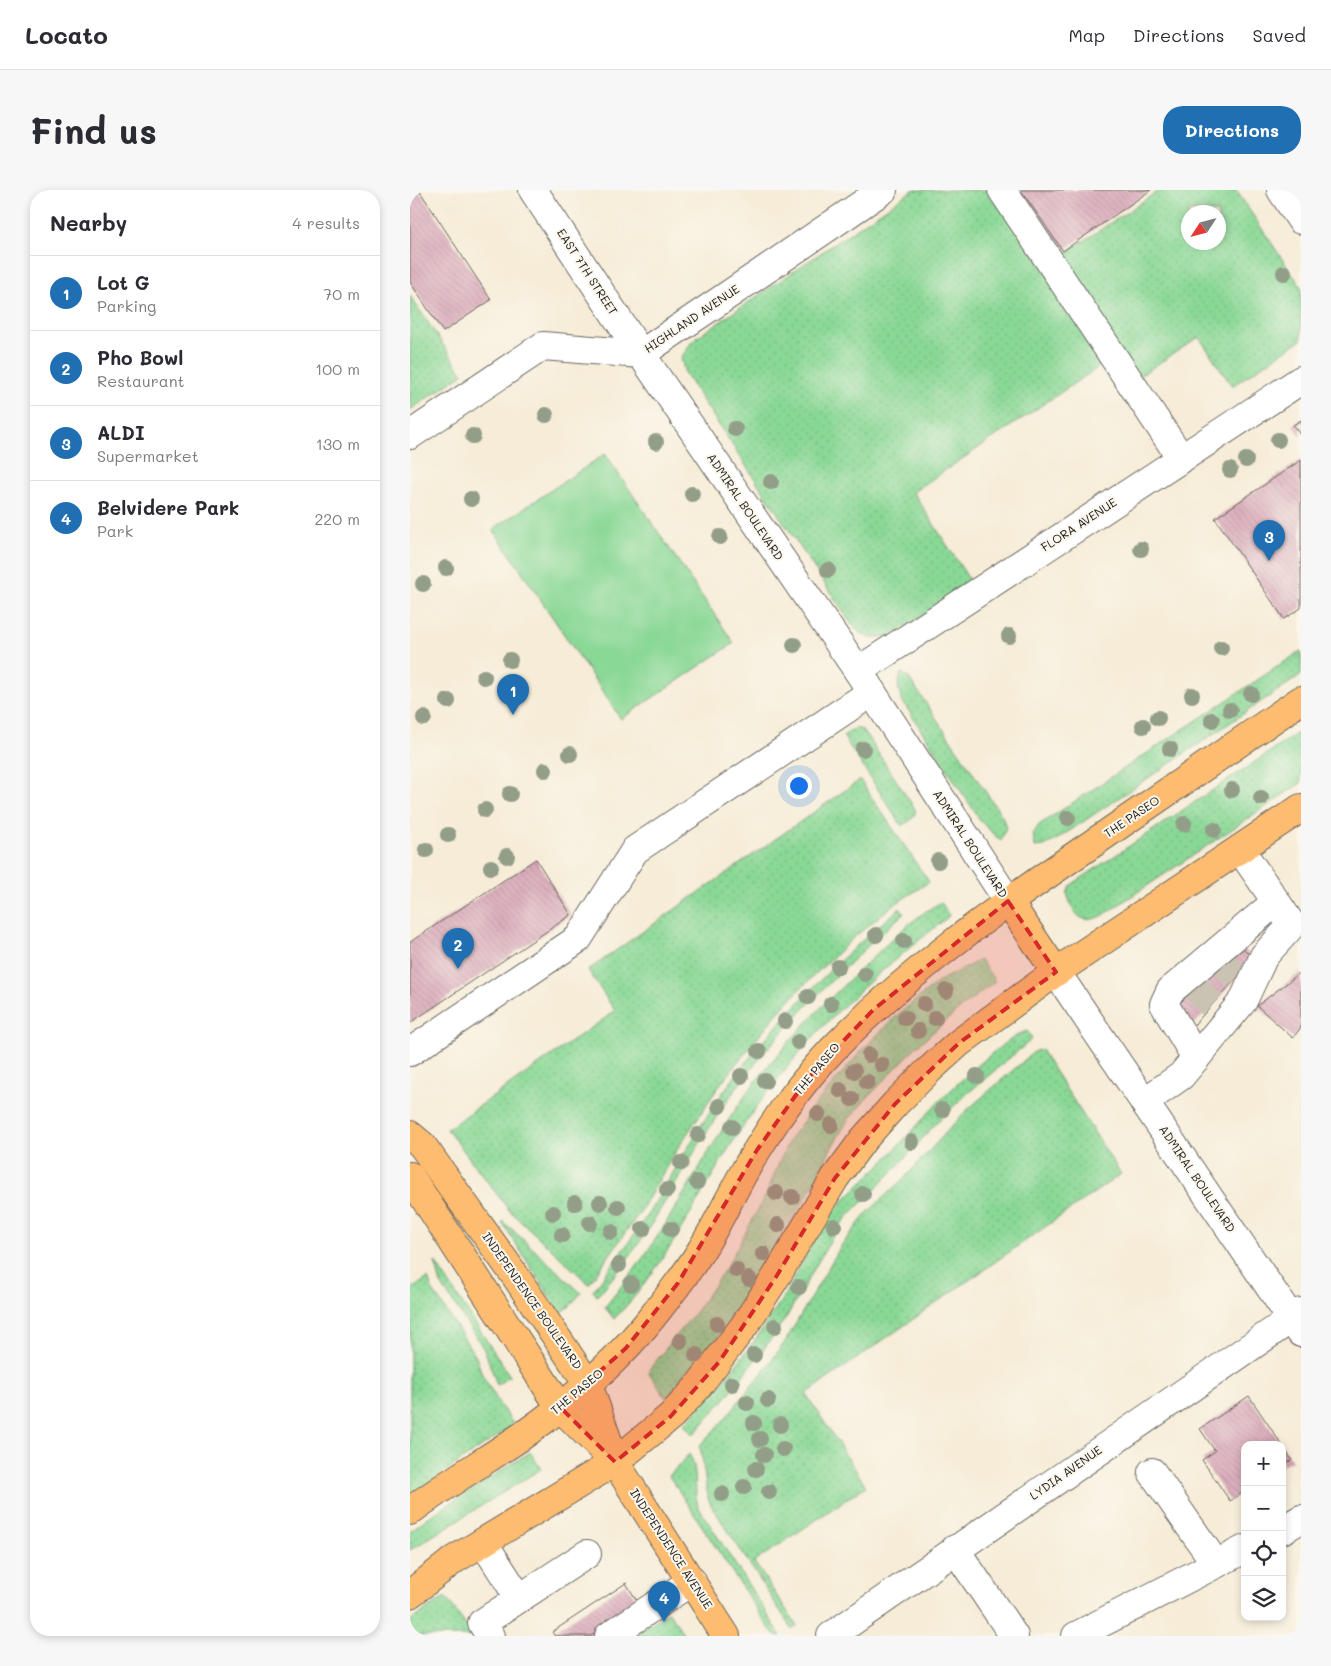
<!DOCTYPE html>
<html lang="en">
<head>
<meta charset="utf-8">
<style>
	:root { --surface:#fff; --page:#f7f7f7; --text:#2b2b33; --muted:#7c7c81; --line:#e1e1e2; --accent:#1f6fb2 }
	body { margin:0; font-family:Mali,sans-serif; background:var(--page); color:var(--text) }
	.controls { position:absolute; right:15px; bottom:15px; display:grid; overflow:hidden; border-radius:10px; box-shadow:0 2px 8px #0003 }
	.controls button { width:45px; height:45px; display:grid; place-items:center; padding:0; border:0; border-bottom:1px solid var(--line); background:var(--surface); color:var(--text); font:25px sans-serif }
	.compass { position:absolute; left:771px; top:15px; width:45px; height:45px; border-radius:50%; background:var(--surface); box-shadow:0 2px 8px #0003; rotate:234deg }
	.you { position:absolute; left:388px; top:595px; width:18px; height:18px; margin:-12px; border:4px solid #fff; border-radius:50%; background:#1a73e8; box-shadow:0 0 0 8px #1a73e833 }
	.badge { display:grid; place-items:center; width:32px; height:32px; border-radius:50%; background:var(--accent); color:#fff; font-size:16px; font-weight:700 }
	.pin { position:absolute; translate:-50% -41px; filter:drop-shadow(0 1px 2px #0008) }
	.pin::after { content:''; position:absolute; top:26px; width:18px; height:15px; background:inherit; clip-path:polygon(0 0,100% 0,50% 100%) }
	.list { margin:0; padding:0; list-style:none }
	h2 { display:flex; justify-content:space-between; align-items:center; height:65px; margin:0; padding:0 20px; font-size:21px }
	h2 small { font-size:16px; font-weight:400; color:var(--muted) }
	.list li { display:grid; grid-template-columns:32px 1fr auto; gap:15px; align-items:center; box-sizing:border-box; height:75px; padding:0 20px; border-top:1px solid var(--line) }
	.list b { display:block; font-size:19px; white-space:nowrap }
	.list p { margin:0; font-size:16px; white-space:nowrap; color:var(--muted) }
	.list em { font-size:16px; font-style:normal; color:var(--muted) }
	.icon { flex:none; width:28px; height:28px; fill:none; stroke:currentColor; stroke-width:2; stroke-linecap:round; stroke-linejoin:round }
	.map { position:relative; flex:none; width:891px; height:1446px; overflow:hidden; border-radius:20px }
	header { display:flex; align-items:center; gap:30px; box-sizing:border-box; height:70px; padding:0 25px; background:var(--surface); border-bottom:1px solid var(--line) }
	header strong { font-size:24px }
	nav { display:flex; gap:28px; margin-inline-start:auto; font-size:18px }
	.intro { display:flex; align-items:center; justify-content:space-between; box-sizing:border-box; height:120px; padding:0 30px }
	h1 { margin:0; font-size:35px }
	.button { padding:12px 22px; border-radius:20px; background:var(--accent); color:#fff; font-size:18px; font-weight:700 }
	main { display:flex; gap:30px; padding:0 30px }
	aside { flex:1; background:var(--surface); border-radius:20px; box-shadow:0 2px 8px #0003 }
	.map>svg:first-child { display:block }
</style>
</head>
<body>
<header>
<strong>Locato</strong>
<nav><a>Map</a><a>Directions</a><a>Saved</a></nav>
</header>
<div class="intro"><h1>Find us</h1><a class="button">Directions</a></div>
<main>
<aside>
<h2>Nearby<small>4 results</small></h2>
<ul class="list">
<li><span class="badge">1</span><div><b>Lot G</b><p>Parking</p></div><em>70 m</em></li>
<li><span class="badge">2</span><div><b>Pho Bowl</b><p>Restaurant</p></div><em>100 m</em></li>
<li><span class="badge">3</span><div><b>ALDI</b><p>Supermarket</p></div><em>130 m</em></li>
<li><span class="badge">4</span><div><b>Belvidere Park</b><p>Park</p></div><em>220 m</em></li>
</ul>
</aside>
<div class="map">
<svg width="891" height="1446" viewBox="0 0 891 1446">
	<defs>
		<pattern id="grass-dots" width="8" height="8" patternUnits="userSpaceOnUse" patternTransform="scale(1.25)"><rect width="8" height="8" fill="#8ad896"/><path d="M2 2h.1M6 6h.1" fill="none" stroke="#76b981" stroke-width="1.8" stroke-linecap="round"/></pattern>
		<pattern id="building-back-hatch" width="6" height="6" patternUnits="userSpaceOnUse" patternTransform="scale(1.25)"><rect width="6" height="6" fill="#d8a6b7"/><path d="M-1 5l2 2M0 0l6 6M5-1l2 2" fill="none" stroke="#b98e9d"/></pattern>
	</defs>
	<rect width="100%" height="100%" fill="#fbf7ec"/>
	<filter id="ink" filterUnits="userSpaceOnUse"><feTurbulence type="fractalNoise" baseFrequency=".02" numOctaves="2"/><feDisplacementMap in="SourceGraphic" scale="10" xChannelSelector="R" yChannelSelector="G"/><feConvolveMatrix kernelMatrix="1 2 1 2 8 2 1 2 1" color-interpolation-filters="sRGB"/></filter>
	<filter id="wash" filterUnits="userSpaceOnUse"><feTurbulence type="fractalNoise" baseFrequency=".0096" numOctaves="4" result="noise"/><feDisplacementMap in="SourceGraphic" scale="20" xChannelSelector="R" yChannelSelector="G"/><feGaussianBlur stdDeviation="1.12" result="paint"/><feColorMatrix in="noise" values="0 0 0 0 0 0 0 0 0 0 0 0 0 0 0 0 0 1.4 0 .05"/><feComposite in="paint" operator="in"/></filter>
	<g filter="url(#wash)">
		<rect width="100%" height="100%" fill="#f6ecd7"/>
		<g fill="url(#grass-dots)" stroke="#537a59" fill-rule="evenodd">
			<path d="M503,0H583L696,172L503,302L562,394L481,446L461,448L451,444L442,435L275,184L271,168L283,150Z"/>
			<path d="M750,0H826L891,97V150L822,196L789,147L725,189L645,70ZM778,22H808V52H778Z"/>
			<path d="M0,106L53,184L0,220Z"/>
			<path d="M891,461V485L646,650L634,656L625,657L623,644L629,635Z"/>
			<path d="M491,483L499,488L592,626L596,637L591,651L578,639L570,630L491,509L488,496Z"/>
			<path d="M446,538L453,540L505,619C507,628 499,631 492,636L433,546Z"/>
			<path d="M891,541V593L692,726C670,736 663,723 657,703L661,695Z"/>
			<path d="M450,590L519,692L482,716L443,748L389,800L366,825L311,893L267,959L232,1019L179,1094L99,1020L37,939L205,821L178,780Z"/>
			<path d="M531,712L539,726C506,753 472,779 441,809C402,845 366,888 336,932C291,997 260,1073 204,1129L195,1117C212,1095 230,1074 245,1050C277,1002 303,950 337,903C372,856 413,814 455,775C478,753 502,728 531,712Z"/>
			<path d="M490,718L494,723C431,780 370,837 320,907C291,948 268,991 242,1033C226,1059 207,1083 187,1106L183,1101C205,1071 227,1042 246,1011C269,974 289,936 314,901C365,832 424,773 490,718Z"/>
			<path d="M570,770L585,791L553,816L507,856L457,908L438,930L420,960L404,994L330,1119L287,1175L256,1208L238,1181L287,1120L316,1078L355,1007L378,952L407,912L454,858L486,826L531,790Z"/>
			<path d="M617,841L622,849L558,903L530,929L483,981L439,1025L427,1039L377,1126L353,1160L318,1205L283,1245L274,1234C314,1195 349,1147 378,1099C389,1080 398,1059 411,1039C428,1012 453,993 475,970C499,946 520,919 545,896C562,881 596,848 617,841Z"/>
			<path d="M631,860L711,984L396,1204L456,1296L344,1372L387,1436L382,1439L301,1315L298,1308L291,1261L289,1256L312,1232L352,1183L375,1152L431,1056L457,1023L497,985L555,922L625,861Z"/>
			<path d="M92,1032H94L171,1103L158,1118L150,1123Z"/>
			<path d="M25,1072L100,1186L87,1195L75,1161L31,1094Z"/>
			<path d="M18,1088L22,1099L66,1167L72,1184L90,1215L104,1235L0,1305V1100Z"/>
			<path d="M120,1262L131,1279L0,1360V1341L17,1328Z"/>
			<path d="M279,1264C289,1278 283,1300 288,1316L371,1446L365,1445L357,1435L259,1286Z"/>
			<path d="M35,1407L64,1446H0V1431Z"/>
			<path d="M259,1422L275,1446H221Z"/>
		</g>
		<path fill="#8ad896" stroke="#537a59" d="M195,264L324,453L211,529L83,339Z"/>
		<g id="blocks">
			<g fill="url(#building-back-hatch)">
				<path d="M0,0H9L81,110L33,142L0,92Z"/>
				<path d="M611,0H741L653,61Z"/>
				<path d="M891,230V246L883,235Z"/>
				<path d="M891,270V418L874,429L805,328Z"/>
				<path d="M126,669L161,725L0,833V752Z"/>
				<path d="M828,753L844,769L782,837L771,824L770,813Z"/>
				<path d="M891,782V837L883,848L847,816Z"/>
				<path d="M839,1206L872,1255H835V1301L820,1311L792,1270L805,1261L790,1239Z"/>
				<path d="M872,1255L882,1270L872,1276Z"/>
				<path d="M216,1393L229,1414L181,1446H145L142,1442Z"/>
			</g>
		</g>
	</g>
	<g filter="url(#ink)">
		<use href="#blocks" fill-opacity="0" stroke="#68655d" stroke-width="1"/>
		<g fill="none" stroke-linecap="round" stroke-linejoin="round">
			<g stroke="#cac2b2" stroke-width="28" stroke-dasharray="28 14" stroke-linecap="butt">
				<path d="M810,771L827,788"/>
				<path d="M785,798L802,815"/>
			</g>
			<g stroke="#68655d" stroke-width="30">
				<g id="minor">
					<path d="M123,0L231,164L448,481L598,711"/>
					<path d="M592,0L771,268"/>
					<path d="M871,0L891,30"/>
					<path d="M0,245L133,156L231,164L473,0"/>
					<path d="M448,481L891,190"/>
					<path d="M646,782L891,1143"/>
					<path d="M0,862L168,749L225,660L462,502"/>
					<path d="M786,868L754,814L760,801L866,712"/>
					<path d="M734,912L771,886L786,868L833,811L854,766L882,735L830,659"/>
					<path d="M742,1282L806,1374"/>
					<path d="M872,1340L891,1329"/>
					<path d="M73,1352L109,1408"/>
					<path d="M545,1359L604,1446"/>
					<path d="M80,1446L72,1433L177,1364"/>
					<path d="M199,1446L282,1391"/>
					<path d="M421,1446L891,1122"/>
					<path d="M666,1446L835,1359"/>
				</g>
			</g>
			<g stroke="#68655d" stroke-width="30">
				<g id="major">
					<path d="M598,711L646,782"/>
					<path d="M0,945L12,955L104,1084L178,1194L203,1266"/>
					<path d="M0,986L150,1217L205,1272L316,1446"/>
					<path d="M0,1321C36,1294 75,1271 112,1246C162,1211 209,1170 247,1121C262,1102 277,1083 290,1062C311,1029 326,993 347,960C369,924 395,888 424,858C500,780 589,717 679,656C749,608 820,559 891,510"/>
					<path d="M0,1404L45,1369L205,1272L261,1226L286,1199L334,1136L366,1087L425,988L453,950L485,914L517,882L549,853L646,782L891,618"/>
				</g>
			</g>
			<use href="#minor" stroke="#fff" stroke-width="28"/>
			<use href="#major" stroke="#febc70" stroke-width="28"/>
		</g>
		<g fill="#939e88">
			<circle cx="874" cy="83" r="8"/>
			<circle cx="136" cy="225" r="8"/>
			<circle cx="325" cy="239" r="8"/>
			<circle cx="63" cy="246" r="8"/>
			<circle cx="868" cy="250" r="8"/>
			<circle cx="246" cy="252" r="8"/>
			<circle cx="836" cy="270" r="8"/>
			<circle cx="820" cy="280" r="8"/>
			<circle cx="361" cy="292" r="8"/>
			<circle cx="282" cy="304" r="8"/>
			<circle cx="61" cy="309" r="8"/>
			<circle cx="310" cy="347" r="8"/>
			<circle cx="731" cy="359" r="8"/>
			<circle cx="36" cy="378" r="8"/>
			<circle cx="418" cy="380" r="8"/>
			<circle cx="13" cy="394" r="8"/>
			<circle cx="599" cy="446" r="8"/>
			<circle cx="384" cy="455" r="8"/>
			<circle cx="811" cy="458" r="8"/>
			<circle cx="100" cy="470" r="8"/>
			<circle cx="74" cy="487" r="8"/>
			<circle cx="841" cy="504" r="8"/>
			<circle cx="782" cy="505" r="8"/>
			<circle cx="38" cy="511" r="8"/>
			<circle cx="820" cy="520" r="8"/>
			<circle cx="14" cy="528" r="8"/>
			<circle cx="748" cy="528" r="8"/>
			<circle cx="802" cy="530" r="8"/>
			<circle cx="733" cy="536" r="8"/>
			<circle cx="453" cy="559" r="8"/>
			<circle cx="760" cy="559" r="8"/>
			<circle cx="160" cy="564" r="8"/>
			<circle cx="135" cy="580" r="8"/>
			<circle cx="822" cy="600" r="8"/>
			<circle cx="100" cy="604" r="8"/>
			<circle cx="851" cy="608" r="8"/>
			<circle cx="75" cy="620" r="8"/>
			<circle cx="658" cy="628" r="8"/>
			<circle cx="774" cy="634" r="8"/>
			<circle cx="804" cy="640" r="8"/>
			<circle cx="38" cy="645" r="8"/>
			<circle cx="16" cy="660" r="8"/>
			<circle cx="97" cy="666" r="8"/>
			<circle cx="528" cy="671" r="8"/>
			<circle cx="81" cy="677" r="8"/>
			<circle cx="466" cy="745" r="8"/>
			<circle cx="494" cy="751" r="8"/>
			<circle cx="428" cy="777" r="8"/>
			<circle cx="455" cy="784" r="8"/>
			<circle cx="536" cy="801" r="8"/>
			<circle cx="398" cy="807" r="8"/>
			<circle cx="421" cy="814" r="8"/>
			<circle cx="514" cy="814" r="8"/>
			<circle cx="495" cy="828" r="8"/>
			<circle cx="525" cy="828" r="8"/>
			<circle cx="375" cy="831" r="8"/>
			<circle cx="508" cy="841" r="8"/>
			<circle cx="388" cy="852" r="8"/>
			<circle cx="349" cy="861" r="8"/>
			<circle cx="459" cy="865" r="8"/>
			<circle cx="472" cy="875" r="8"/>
			<circle cx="444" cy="881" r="8"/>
			<circle cx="331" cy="886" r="8"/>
			<circle cx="567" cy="886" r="8"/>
			<circle cx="355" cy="891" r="8"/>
			<circle cx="457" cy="892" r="8"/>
			<circle cx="430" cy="900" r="8"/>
			<circle cx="442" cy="909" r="8"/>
			<circle cx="309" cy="916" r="8"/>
			<circle cx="532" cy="920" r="8"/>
			<circle cx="408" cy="924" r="8"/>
			<circle cx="421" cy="935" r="8"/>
			<circle cx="322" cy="937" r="8"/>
			<circle cx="288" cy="945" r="8"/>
			<circle cx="502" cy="952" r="8"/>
			<circle cx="271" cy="973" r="8"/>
			<circle cx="287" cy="992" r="8"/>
			<circle cx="257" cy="1000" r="8"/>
			<circle cx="366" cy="1003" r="8"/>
			<circle cx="453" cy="1004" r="8"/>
			<circle cx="382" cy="1007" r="8"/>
			<circle cx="165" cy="1013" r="8"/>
			<circle cx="190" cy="1013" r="8"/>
			<circle cx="208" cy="1017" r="8"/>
			<circle cx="143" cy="1023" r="8"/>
			<circle cx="180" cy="1033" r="8"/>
			<circle cx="368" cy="1035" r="8"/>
			<circle cx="424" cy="1036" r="8"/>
			<circle cx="233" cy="1039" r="8"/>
			<circle cx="261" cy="1039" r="8"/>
			<circle cx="201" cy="1042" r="8"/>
			<circle cx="152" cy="1045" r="8"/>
			<circle cx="353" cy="1064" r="8"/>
			<circle cx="209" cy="1075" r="8"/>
			<circle cx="326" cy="1080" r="8"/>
			<circle cx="339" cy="1089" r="8"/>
			<circle cx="221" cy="1094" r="8"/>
			<circle cx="389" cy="1097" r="8"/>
			<circle cx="307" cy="1134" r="8"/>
			<circle cx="365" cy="1136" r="8"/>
			<circle cx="270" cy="1151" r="8"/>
			<circle cx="286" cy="1165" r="8"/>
			<circle cx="344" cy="1165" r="8"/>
			<circle cx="322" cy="1194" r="8"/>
			<circle cx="358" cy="1210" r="8"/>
			<circle cx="337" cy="1213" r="8"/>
			<circle cx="344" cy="1233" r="8"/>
			<circle cx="370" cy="1235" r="8"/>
			<circle cx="350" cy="1249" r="8"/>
			<circle cx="373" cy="1259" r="8"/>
			<circle cx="354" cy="1265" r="8"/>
			<circle cx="346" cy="1279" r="8"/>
			<circle cx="334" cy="1297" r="8"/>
			<circle cx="359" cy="1302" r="8"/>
			<circle cx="312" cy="1304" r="8"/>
		</g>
	</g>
	<path fill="#d62828" fill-opacity="0.2" stroke="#d62828" stroke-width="4" stroke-dasharray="10 6" stroke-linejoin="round" d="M598,711L646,782L549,853L485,914L425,988L366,1087L309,1172L261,1226L205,1272L150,1217L216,1158L268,1093L347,960L398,888L463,820Z"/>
	<g text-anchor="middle" stroke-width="4" stroke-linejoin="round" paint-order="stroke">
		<g font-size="12" fill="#1c1c1c" stroke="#fbf7ec">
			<text transform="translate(177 82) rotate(57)" y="4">EAST 7TH STREET</text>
			<text transform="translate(282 129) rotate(-34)" y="4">HIGHLAND AVENUE</text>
			<text transform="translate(335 317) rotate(56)" y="4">ADMIRAL BOULEVARD</text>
			<text transform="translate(669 335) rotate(-33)" y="4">FLORA AVENUE</text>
			<text transform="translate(722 627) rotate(-34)" y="4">THE PASEO</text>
			<text transform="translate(560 654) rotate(57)" y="4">ADMIRAL BOULEVARD</text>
			<text transform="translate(407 879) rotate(-50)" y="4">THE PASEO</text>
			<text transform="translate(787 989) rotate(56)" y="4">ADMIRAL BOULEVARD</text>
			<text transform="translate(122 1111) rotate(55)" y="4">INDEPENDENCE BOULEVARD</text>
			<text transform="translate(167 1202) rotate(-40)" y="4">THE PASEO</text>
			<text transform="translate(656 1283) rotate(-35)" y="4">LYDIA AVENUE</text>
			<text transform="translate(261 1359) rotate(57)" y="4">INDEPENDENCE AVENUE</text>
		</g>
	</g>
</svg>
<div class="controls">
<button>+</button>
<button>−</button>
<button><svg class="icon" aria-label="locate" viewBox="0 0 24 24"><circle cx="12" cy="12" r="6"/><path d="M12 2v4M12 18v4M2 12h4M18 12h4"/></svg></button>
<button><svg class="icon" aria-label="layers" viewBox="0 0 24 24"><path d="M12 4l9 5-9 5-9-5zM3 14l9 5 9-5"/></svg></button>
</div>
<svg class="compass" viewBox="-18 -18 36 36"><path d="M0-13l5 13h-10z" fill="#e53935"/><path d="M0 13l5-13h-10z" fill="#7c7c81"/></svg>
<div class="you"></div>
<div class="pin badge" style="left:103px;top:525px">1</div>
<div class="pin badge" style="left:48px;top:779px">2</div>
<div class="pin badge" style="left:859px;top:371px">3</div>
<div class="pin badge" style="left:254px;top:1432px">4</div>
</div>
</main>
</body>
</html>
